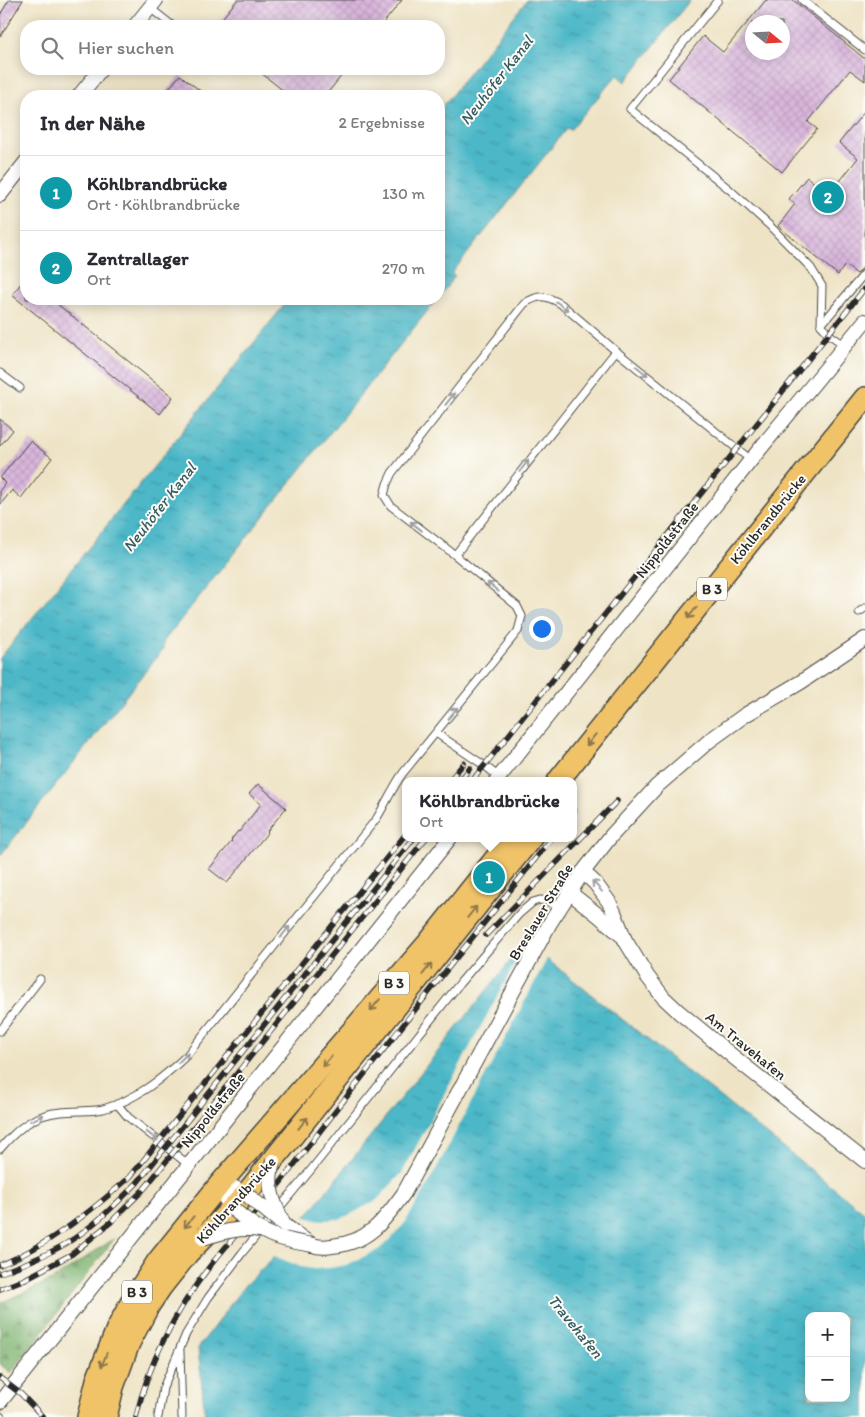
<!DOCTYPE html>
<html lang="de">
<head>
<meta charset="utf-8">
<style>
	:root { --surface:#fff; --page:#f2f2f3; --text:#2b2b33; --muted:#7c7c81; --line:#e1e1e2; --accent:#1a73e8 }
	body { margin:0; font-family:Itim,sans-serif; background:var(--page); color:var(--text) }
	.controls { position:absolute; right:15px; bottom:15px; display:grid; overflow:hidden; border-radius:10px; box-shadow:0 2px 12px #0003 }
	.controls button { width:45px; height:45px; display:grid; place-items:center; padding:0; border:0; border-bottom:1px solid var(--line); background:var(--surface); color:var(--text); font:25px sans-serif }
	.compass { position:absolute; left:745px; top:15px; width:45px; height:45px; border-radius:50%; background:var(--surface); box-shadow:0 2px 12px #0003; rotate:108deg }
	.you { position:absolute; left:541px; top:628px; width:18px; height:18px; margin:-12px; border:4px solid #fff; border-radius:50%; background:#1a73e8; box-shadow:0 0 0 8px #1a73e833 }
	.badge { display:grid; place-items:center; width:32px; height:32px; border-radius:50%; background:var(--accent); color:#fff; font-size:16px; font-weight:700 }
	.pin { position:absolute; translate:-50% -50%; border:2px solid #fff; box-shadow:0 1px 5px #0006 }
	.popup { position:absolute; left:402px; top:777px; width:175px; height:65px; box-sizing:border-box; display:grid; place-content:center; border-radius:10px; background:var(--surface); filter:drop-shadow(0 1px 4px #0005); font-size:16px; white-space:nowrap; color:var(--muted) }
	.popup b { font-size:19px; color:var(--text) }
	.popup::after { content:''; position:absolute; left:50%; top:100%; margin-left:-10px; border:10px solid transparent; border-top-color:var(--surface) }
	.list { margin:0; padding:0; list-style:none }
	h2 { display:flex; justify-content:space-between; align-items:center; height:65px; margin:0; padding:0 20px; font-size:21px }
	h2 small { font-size:16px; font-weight:400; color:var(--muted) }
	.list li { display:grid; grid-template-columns:32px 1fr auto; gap:15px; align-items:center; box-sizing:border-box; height:75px; padding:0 20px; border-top:1px solid var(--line) }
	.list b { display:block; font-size:19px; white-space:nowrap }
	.list p { margin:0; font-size:16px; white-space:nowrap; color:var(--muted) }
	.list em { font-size:16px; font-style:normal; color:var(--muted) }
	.icon { flex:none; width:28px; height:28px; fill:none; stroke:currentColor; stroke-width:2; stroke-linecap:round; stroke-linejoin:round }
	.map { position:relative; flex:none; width:865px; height:1417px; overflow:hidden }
	.search { position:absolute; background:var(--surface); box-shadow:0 2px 12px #0003; left:20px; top:20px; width:425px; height:55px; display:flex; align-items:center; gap:12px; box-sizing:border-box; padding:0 18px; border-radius:20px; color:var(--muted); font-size:19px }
	.panel { position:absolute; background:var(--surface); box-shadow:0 2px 12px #0003; left:20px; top:90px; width:425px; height:215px; border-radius:20px }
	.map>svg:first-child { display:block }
</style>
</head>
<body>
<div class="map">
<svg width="865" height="1417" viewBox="0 0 865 1417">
	<defs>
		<pattern id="forest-firs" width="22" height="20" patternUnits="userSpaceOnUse" patternTransform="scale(1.25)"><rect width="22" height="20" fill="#7db26f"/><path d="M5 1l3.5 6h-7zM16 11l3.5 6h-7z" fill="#67915b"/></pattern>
		<pattern id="water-ripples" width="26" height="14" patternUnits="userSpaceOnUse" patternTransform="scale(1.25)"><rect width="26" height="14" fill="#4bb7c7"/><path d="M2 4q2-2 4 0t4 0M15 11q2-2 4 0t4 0" fill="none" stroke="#3f95a2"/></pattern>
		<pattern id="building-cross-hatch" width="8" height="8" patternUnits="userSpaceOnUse" patternTransform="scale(1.25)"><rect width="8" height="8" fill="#d9b6dc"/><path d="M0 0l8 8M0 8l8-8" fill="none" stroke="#ba9dbd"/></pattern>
	</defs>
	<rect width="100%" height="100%" fill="#fdfcf7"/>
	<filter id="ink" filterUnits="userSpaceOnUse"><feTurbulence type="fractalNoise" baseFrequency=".02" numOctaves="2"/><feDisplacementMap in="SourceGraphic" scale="10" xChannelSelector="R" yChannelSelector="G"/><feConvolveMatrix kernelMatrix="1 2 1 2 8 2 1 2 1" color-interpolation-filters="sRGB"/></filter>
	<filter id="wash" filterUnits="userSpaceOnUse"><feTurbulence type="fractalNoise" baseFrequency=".0096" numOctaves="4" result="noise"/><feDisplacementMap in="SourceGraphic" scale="20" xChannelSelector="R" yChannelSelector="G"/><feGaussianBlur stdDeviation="1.12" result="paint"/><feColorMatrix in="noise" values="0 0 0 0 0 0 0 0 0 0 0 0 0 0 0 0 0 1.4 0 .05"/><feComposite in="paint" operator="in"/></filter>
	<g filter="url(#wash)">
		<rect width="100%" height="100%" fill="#eee3c5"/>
		<path fill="url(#forest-firs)" stroke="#546e4d" d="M115,1238L11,1373L0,1364V1303L52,1280Z"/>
		<g fill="url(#water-ripples)" stroke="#3b7179" fill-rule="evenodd">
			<path d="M527,0H690L625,82L617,75L570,130L567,128L452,273L455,276L439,297V111Z"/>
			<path d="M289,299H437L163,642V649L0,856V658Z"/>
			<path d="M527,954L548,960L865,1213V1417H205L198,1348L245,1285L273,1258L511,960ZM809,1316H846V1398H809Z"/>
		</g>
		<path fill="#eee3c5" d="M528,951L548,957L425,1190L404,1224L390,1240L378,1250L346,1265L330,1268L314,1269L301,1267L272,1255L303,1216L316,1220H327L340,1219L351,1214L377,1200L402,1173L520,954Z"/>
		<g id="blocks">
			<g fill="url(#building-cross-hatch)" fill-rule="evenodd">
				<path d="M9,0H23L0,37V15Z"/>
				<path d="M237,0H402L381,26H216Z"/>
				<path d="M766,0H793L865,59V81L850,70L808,122L817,129L782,172L669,79L703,36L723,52ZM752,22H782V52H752Z"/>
				<path d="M256,69H347L325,96H290Z"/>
				<path d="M180,75L207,96H163Z"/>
				<path d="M865,111V265L857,274L845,265L838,275L778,226L795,204L789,199L807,177L829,195L858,158L839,143Z"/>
				<path d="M26,277V299H51L173,397L160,414L12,295Z"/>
				<path d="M0,419L13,430L0,446Z"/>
				<path d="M30,441L52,458L21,498L12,490L0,505V490L5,483L0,478Z"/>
				<path d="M258,784L286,808L267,831L268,832L227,883L209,869L232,841L231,840L238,831L239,832L261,804L249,794Z"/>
			</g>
		</g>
	</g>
	<g filter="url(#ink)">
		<use href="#blocks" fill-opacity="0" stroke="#484742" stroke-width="1"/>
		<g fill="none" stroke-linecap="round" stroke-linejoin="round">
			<g stroke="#484742" stroke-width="9">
				<g id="lane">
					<path d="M718,0L630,109L729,189L770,226L811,268L822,286L821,325L829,334L845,346"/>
					<path d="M802,0L865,50"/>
					<path d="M150,8L173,26"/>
					<path d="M821,325L865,273"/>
					<path d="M0,373L20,388"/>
					<path d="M455,555L391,506L384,495L387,484L392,473L524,304C539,294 546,295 561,304L616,351"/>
					<path d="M859,612L865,608"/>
					<path d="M436,733L485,766L499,777"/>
					<path d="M0,1031L40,979"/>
					<path d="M117,1104L128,1117L189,1165"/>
					<path d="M0,1149C17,1129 34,1114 61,1112C75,1110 90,1112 103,1109C136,1100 163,1078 187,1055L377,818C386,803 393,787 403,773L518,631L522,616L517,606L455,555L616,351L751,460"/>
					<path d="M180,1351L182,1417"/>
					<path d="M0,1416L1,1417"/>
					<path d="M158,1417L163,1388L186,1334L208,1298L242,1253L310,1171L460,983L519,914L533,902L540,900L547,901L559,907"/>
				</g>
			</g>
			<g stroke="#484742" stroke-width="16">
				<g id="street">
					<path d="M135,26L156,0"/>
					<path d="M79,96L101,69"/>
					<path d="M0,195L26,162"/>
					<path d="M496,781L751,460L865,321"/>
					<path d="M583,872L595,883L609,902L614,912L625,940L647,976L663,997L679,1012L736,1059L865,1161"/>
					<path d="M569,892L598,915L621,935"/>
					<path d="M232,1208L226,1200L220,1184L235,1188L246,1194"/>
					<path d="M284,1225C293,1231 303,1240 313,1245C318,1247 326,1247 332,1246C368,1243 384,1221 404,1193L550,923L583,872L611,836L657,786L709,741L745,715L801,682L865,639"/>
					<path d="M0,1402L450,838"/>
				</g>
			</g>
			<g stroke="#484742" stroke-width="24">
				<g id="primary">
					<path d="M558,781L865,398"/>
					<path d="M88,1417L97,1380L117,1329L132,1301L158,1261L220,1184L429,942L512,838"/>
					<path d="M106,1417L113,1387L129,1343L149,1305L161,1287L188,1253L246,1194L531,838"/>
				</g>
			</g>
			<use href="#lane" stroke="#fff" stroke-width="7"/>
			<use href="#street" stroke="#fff" stroke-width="14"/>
			<use href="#primary" stroke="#f0c369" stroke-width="21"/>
			<g stroke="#2b2b2b" stroke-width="5.5">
				<g id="rail">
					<path d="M449,781L464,763"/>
					<path d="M460,781L470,768"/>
					<path d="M472,781L865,288"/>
					<path d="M573,813L574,811"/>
					<path d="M486,935L617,801"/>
					<path d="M0,1265C49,1245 90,1212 130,1177L405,835"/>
					<path d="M0,1273C22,1265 47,1255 67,1243C93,1227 115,1205 137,1183L414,838"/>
					<path d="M0,1289L25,1279L72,1254L111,1222L144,1189L426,838"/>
					<path d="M0,1378L21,1394L43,1417"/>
					<path d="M136,1417C149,1362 176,1310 210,1266C233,1237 258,1211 281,1182C369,1066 461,952 552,838"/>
				</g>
			</g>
			<use href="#rail" stroke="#fdfcf7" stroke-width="4" stroke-dasharray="11" stroke-linecap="butt"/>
			<g stroke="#484742" stroke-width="16" stroke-linecap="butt">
				<g id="street-bridge">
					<path d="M273,1161C266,1186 273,1202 284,1225"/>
					<path d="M246,1194L279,1221"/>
					<path d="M232,1208C261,1234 275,1239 313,1245"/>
					<path d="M203,1238C222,1232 240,1227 260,1230"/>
				</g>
			</g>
			<use href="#street-bridge" stroke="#fff" stroke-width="14"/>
		</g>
		<defs><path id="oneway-shaft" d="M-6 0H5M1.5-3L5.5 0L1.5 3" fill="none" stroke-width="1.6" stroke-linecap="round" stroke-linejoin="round" transform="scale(1.25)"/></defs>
		<g stroke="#a0a0a0">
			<use href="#oneway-shaft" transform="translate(562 306) rotate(37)"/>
			<use href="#oneway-shaft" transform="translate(642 371) rotate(39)"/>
			<use href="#oneway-shaft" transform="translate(450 399) rotate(-52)"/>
			<use href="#oneway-shaft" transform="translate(524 466) rotate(-52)"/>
			<use href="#oneway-shaft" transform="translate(416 526) rotate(-142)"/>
			<use href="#oneway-shaft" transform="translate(493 587) rotate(-141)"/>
			<use href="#oneway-shaft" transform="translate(453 713) rotate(-51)"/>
			<use href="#oneway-shaft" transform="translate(597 886) rotate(-132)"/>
			<use href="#oneway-shaft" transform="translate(285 932) rotate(-51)"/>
			<use href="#oneway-shaft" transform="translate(183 1058) rotate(-45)"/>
			<use href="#oneway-shaft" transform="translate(37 1118) rotate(-24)"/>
			<use href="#oneway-shaft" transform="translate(152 1136) rotate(38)"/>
		</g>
		<g stroke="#8e774a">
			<use href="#oneway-shaft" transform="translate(692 613) rotate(129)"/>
			<use href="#oneway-shaft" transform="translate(591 740) rotate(129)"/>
			<use href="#oneway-shaft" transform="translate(472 912) rotate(-51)"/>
			<use href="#oneway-shaft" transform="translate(427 969) rotate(-51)"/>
			<use href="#oneway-shaft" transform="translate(375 1005) rotate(130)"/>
			<use href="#oneway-shaft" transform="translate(327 1061) rotate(131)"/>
			<use href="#oneway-shaft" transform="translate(303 1123) rotate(-51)"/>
			<use href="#oneway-shaft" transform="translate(189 1222) rotate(129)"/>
			<use href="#oneway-shaft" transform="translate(104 1360) rotate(111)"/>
		</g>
	</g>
	<g text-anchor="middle" stroke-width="4" stroke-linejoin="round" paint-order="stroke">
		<g fill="#fdfcf7" stroke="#6a6a68" stroke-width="1">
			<rect x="697" y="577.5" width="30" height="23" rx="4"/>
			<rect x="379" y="971.5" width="30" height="23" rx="4"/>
			<rect x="122" y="1280.5" width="30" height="23" rx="4"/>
		</g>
		<g font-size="14" font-weight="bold" fill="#2b2b2b">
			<text x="712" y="594">B 3</text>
			<text x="394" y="988">B 3</text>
			<text x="137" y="1297">B 3</text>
		</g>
		<g font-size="15" fill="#2b2b2b" stroke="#fdfcf7">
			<text transform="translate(768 519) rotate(-51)" y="5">Köhlbrandbrücke</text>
			<text transform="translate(667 540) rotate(-52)" y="5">Nippoldstraße</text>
			<text transform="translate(541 912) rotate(-59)" y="5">Breslauer Straße</text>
			<text transform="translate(746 1046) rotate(39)" y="5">Am Travehafen</text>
			<text transform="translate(213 1110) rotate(-51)" y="5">Nippoldstraße</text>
			<text transform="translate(236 1200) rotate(-48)" y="5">Köhlbrandbrücke</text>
		</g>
		<g font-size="16" font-style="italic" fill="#365c62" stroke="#fdfcf7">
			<text transform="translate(496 80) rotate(-52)" y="6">Neuhöfer Kanal</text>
			<text transform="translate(159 507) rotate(-52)" y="6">Neuhöfer Kanal</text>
			<text transform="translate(576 1326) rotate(51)" y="6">Travehafen</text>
		</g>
	</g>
</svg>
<div class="controls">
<button>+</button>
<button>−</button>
</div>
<svg class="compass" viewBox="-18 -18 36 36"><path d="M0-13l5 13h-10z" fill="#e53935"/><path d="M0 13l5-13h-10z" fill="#7c7c81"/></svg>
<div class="you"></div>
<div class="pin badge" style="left:489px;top:877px;background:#0f9aa8">1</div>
<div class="popup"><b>Köhlbrandbrücke</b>Ort</div>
<div class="pin badge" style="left:828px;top:197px;background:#0f9aa8">2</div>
<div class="search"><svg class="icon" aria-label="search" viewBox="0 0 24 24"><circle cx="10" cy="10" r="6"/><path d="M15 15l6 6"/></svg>Hier suchen</div>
<section class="panel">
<h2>In der Nähe<small>2 Ergebnisse</small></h2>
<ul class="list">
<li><span class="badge" style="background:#0f9aa8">1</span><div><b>Köhlbrandbrücke</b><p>Ort · Köhlbrandbrücke</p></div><em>130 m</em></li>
<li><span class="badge" style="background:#0f9aa8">2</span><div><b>Zentrallager</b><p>Ort</p></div><em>270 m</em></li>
</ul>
</section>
</div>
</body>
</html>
